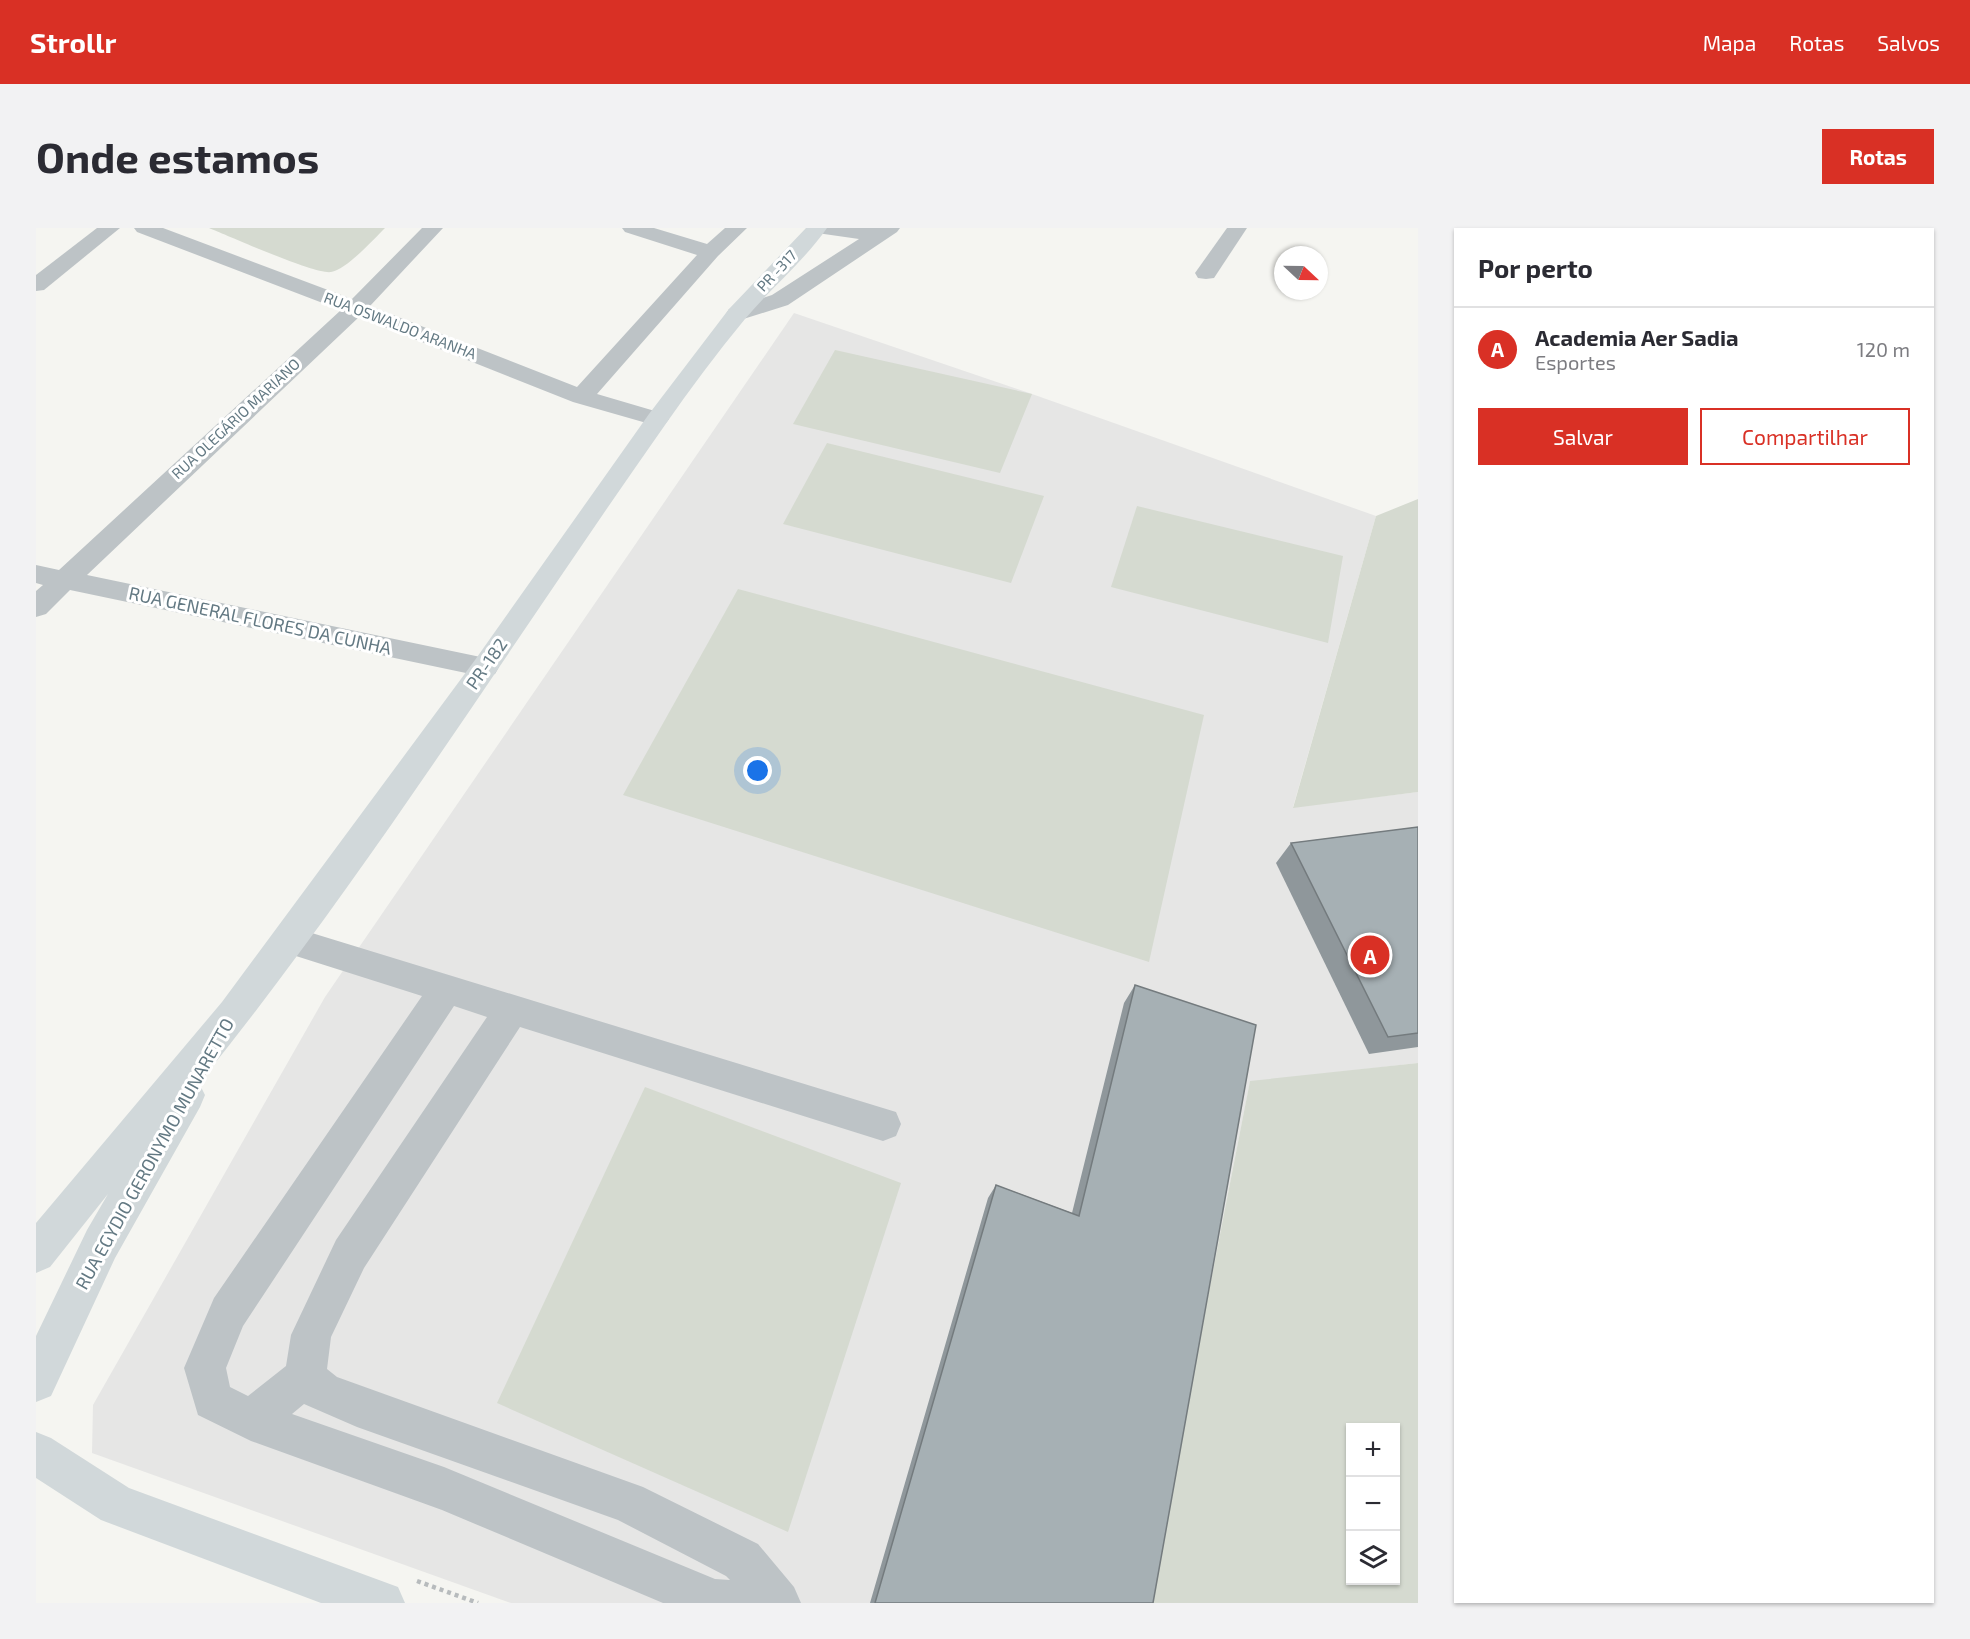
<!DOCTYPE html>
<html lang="pt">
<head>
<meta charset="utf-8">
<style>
	:root { --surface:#fff; --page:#f2f2f3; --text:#2b2b33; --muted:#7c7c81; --line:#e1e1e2; --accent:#d93025 }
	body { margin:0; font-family:"Exo 2",sans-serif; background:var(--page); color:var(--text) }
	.controls { position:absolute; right:18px; bottom:18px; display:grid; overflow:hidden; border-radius:0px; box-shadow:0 2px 4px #0004 }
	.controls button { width:54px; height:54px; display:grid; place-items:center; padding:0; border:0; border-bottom:2px solid var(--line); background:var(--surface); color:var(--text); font:30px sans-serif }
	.compass { position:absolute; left:1238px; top:18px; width:54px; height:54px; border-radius:50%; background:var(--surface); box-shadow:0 2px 4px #0004; rotate:112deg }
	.you { position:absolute; left:722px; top:543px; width:21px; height:21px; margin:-15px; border:4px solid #fff; border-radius:50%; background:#1a73e8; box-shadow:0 0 0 9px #1a73e833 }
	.badge { display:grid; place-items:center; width:39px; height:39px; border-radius:50%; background:var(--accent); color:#fff; font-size:20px; font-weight:700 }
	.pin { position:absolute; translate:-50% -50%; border:3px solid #fff; box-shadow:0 2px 6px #0006 }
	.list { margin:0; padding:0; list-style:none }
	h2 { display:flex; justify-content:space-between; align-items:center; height:78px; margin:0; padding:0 24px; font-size:26px }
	h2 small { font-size:20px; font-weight:400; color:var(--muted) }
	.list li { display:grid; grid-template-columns:39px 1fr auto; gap:18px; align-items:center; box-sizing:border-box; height:84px; padding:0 24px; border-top:2px solid var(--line) }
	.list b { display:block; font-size:22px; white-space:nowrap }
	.list p { margin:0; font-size:20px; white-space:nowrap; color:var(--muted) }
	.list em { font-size:20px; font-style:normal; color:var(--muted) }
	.actions { display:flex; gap:12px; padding:18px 24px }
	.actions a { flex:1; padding:14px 0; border:2px solid var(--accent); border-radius:0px; text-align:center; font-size:21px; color:var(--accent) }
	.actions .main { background:var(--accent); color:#fff }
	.icon { flex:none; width:33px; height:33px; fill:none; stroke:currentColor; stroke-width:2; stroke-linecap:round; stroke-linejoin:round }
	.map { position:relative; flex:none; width:1382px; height:1375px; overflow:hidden; border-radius:0px }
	header { display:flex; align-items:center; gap:36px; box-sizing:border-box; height:84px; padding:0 30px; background:var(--accent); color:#fff }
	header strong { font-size:28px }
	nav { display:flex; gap:33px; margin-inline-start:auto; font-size:21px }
	.intro { display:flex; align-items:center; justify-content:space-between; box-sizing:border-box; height:144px; padding:0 36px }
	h1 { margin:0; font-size:42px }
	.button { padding:15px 27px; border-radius:0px; background:var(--accent); color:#fff; font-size:21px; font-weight:700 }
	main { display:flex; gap:36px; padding:0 36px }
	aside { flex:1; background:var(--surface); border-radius:0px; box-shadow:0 2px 4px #0004 }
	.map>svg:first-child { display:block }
</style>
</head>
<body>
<header>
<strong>Strollr</strong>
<nav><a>Mapa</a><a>Rotas</a><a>Salvos</a></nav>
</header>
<div class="intro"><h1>Onde estamos</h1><a class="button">Rotas</a></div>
<main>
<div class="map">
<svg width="1382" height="1375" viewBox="0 0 1382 1375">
	<rect width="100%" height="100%" fill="#f5f5f1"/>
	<path fill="#e6e6e5" d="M758,85L996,166L1340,288L1257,579L1382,564V835L1214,854L1112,1375H475L56,1225L57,1177L289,769Z"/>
	<g fill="#d5dad0" fill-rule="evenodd">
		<path d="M173,0H349C338,11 310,42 295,44C280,47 193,8 173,0Z"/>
		<path d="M799,122L996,166L964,245L757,196Z"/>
		<path d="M791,215L1008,268L975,355L747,296Z"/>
		<path d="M1382,271V564L1257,580L1340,288Z"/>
		<path d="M1101,278L1307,328L1292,415L1075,359Z"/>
		<path d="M702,361L1168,487L1113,734L587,567Z"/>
		<path d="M1382,835V1375H1112L1214,853ZM1314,1200H1360V1352H1314Z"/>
		<path d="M609,859L865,955L752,1304L461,1175Z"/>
	</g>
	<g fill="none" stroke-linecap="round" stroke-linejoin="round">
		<path stroke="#b7bbbd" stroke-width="4.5" stroke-dasharray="4 4" stroke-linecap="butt" d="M381,1353L442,1375"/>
		<g fill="#bdc3c6" fill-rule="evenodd">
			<path d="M61,0H84L8,62L0,63V47Z"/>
			<path d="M98,0H127L316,71L386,0H407L334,78L541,159L661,27L589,4L586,0H618L671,16L689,0H711L682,28L561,166L629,186L633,191L629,196L621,198L537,174L323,89L51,347L459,432L463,439L459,446L449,449L34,362L10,386L0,389V363L7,357L0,355V337L23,342L305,82L101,4Z"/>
			<path d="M771,0H864L861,4L752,77L701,93L693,91L690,86L693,81L736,67L823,11L774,4Z"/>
			<path d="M1191,0H1211L1178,50L1170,51L1162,50L1159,45Z"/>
			<path d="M253,698L860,884L865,896L860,908L847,913L484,799L328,1040L295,1109L291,1141L301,1149L607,1259L722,1316L758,1359L765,1375H627L406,1282L215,1213L162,1187L148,1140L178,1070L386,768L241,722L236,712L241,702ZM418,778L451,789L300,1012L255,1107L250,1138L212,1168L194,1159L190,1140L207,1098ZM268,1176L321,1199L582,1292L690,1348L694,1352L679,1351L408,1239L256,1186Z"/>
		</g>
		<g fill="#d1d8da" fill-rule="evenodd">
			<path d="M770,0H791C768,33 735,60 709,91C681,125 654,161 629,197C474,417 332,646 163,855L169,867L164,879L79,1030L15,1168L0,1174V1108L51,1002L72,966L14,1039L0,1045V995L186,774L439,432L613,186L693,81Z"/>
			<path d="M0,1204L15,1210L93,1260L362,1359L369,1375H285L65,1292L0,1250Z"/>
		</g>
	</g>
	<g fill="#8f979b">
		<path d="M1382,599V819L1333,826L1240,635L1255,615Z"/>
		<path d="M1099,757L1117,1375H834L952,970L960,957L1036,985L1088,775Z"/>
	</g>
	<g fill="#a6b0b4" stroke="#747b7e" stroke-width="1.5">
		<path d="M1382,599V805L1352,809L1255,615Z"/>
		<path d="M1099,757L1220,797L1117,1375H839L960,957L1043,988Z"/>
	</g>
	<g text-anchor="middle" stroke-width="6" stroke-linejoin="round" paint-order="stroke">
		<g font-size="15" fill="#637983" stroke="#fff">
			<text transform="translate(741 43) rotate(-47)" y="5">PR -317</text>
			<text transform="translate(364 98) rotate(21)" y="5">RUA OSWALDO ARANHA</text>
			<text transform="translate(200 191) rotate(-43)" y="5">RUA OLEGÁRIO MARIANO</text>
		</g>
		<g font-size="18" fill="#637983" stroke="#fff">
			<text transform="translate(224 393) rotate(12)" y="6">RUA GENERAL FLORES DA CUNHA</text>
			<text transform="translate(451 436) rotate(-55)" y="6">PR-182</text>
			<text transform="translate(119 926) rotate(-61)" y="6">RUA EGYDIO GERONYMO MUNARETTO</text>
		</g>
	</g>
</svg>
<div class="controls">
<button>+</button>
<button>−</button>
<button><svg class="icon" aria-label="layers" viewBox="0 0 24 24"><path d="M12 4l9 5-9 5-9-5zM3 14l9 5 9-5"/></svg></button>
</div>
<svg class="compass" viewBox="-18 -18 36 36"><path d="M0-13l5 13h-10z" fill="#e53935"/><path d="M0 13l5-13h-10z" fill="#7c7c81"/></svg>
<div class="you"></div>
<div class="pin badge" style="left:1334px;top:727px">A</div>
</div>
<aside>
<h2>Por perto<small></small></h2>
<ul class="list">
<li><span class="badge">A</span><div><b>Academia Aer Sadia</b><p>Esportes</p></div><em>120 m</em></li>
</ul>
<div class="actions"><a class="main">Salvar</a><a>Compartilhar</a></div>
</aside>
</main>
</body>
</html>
